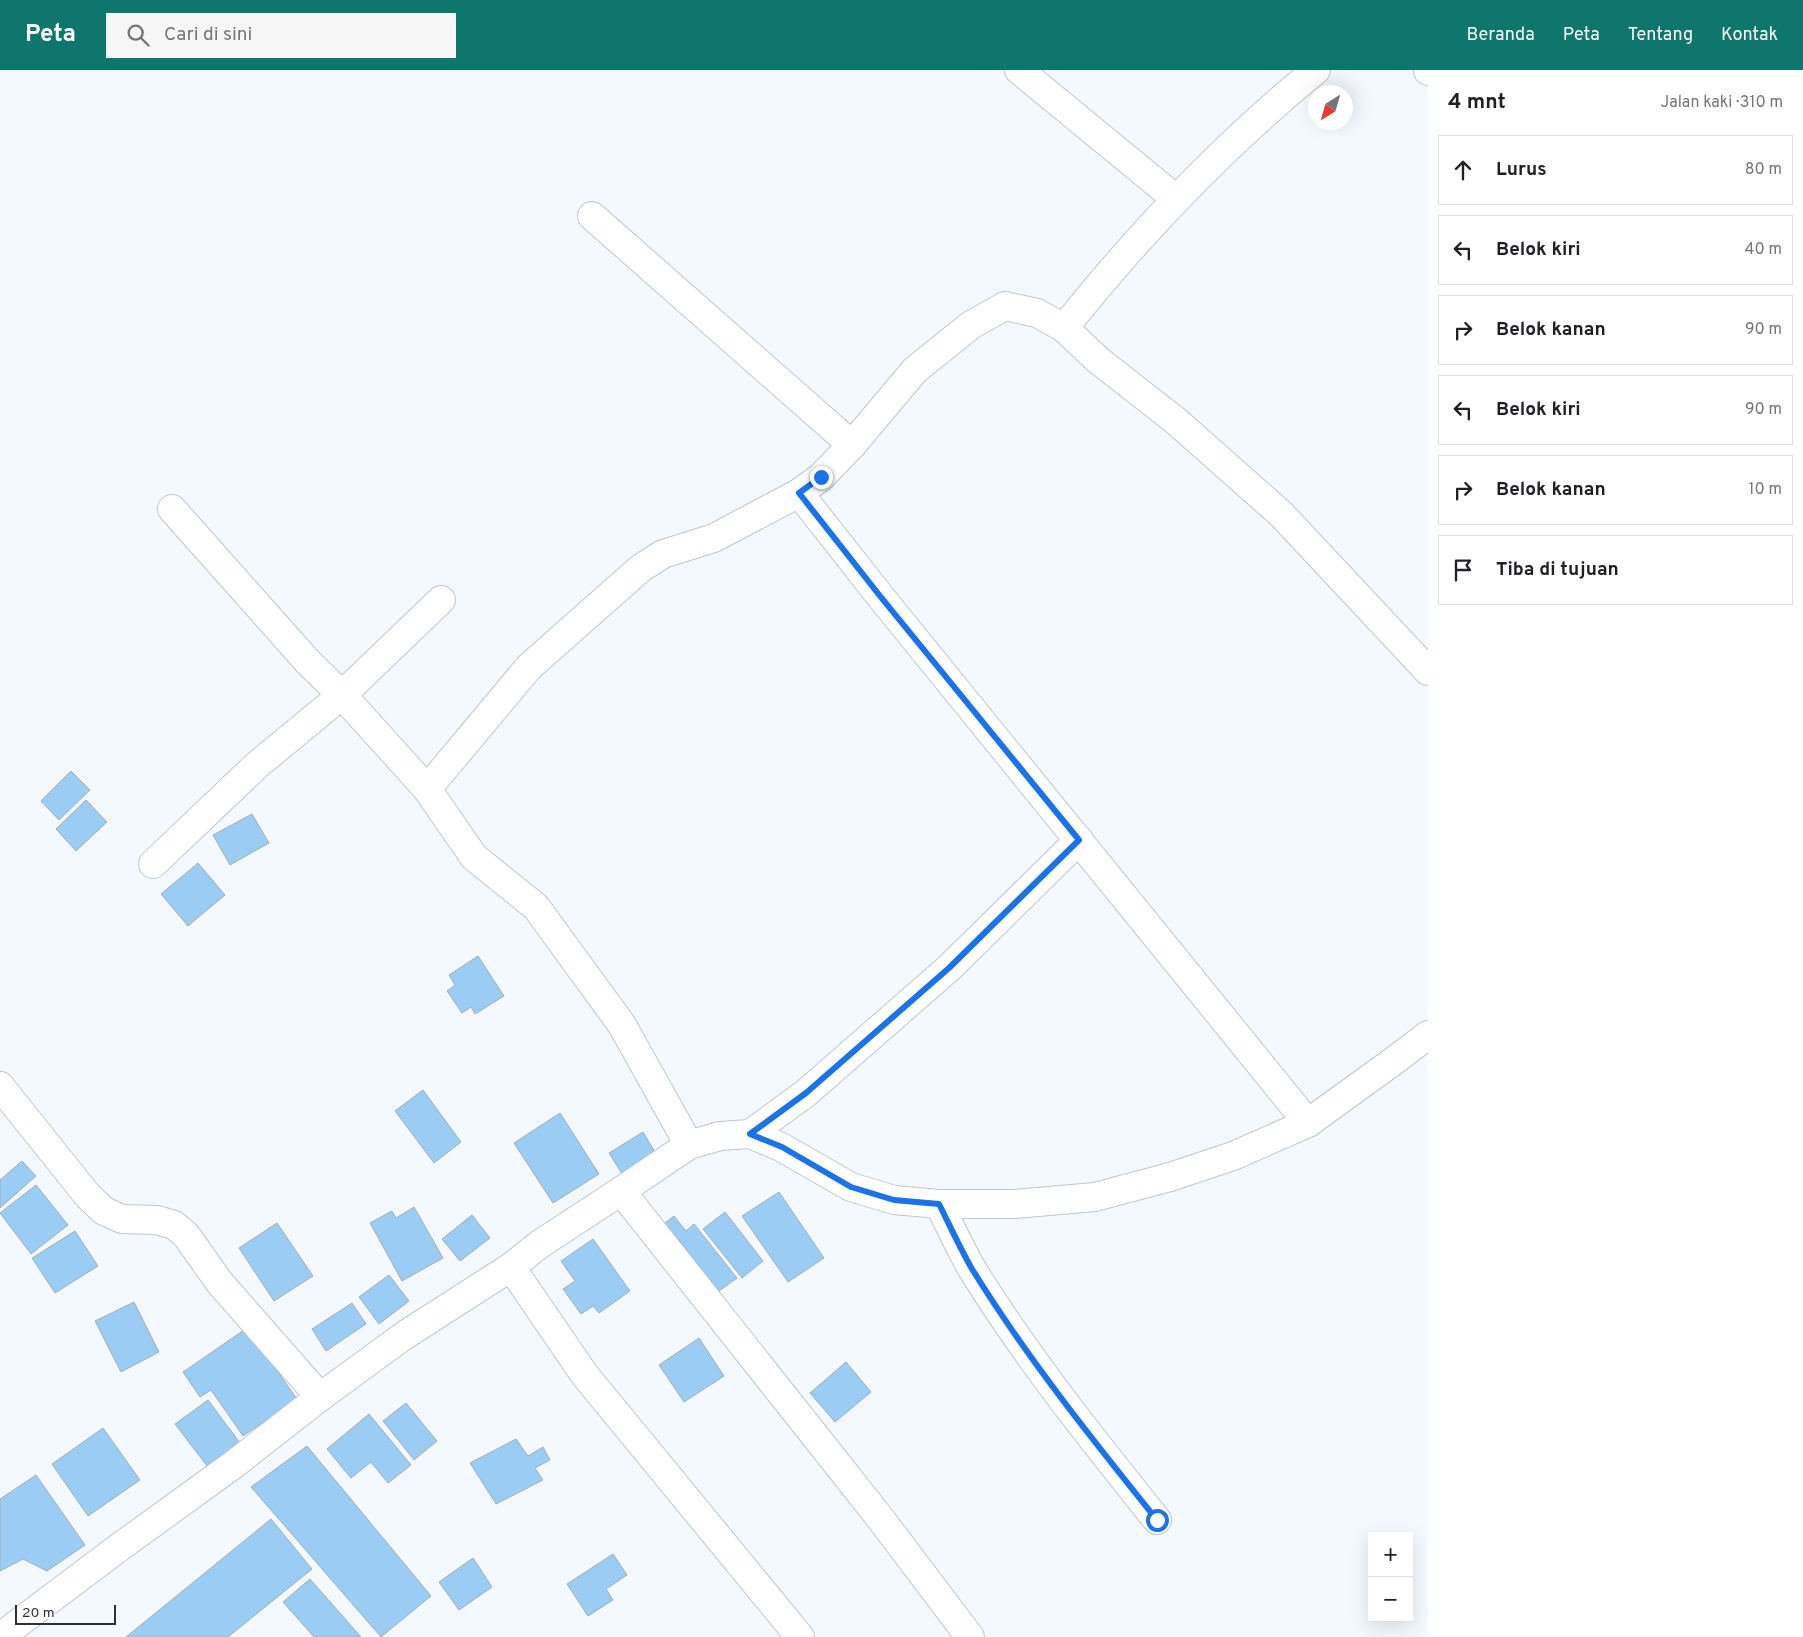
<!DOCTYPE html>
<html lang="id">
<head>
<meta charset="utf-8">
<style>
	:root { --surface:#fff; --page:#f6f6f6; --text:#202124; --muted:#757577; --line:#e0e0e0; --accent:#0f766e }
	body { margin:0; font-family:Overpass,sans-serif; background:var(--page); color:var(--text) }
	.controls { position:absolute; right:15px; bottom:15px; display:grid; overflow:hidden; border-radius:0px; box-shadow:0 5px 20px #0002 }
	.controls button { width:45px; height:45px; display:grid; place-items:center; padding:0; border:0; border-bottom:1px solid var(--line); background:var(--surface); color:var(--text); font:25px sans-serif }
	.compass { position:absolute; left:1308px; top:15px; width:45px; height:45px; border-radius:50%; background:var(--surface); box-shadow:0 5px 20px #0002; rotate:217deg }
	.scale { position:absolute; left:15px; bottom:12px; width:101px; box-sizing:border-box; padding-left:5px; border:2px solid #2e3134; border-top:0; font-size:14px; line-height:18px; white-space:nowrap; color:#2e3134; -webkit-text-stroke:4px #fff; paint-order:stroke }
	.stop { position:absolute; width:15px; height:15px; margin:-11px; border:4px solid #1a73e8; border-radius:50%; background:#fff }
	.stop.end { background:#1a73e8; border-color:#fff; box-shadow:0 1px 5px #0008 }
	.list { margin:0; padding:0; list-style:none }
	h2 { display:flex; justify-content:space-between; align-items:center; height:65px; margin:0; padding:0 20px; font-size:21px }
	h2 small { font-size:16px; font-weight:400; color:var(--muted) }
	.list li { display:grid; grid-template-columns:32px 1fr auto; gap:15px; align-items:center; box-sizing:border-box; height:70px; margin:0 10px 10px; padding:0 10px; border:1px solid var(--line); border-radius:0px }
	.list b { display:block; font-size:19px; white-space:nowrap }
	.list em { font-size:16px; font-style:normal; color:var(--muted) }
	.icon { flex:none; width:28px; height:28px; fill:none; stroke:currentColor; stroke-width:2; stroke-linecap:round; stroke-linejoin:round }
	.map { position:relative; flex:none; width:1428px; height:1567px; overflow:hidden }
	header { display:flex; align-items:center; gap:30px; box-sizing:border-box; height:70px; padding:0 25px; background:var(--accent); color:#fff }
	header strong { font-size:24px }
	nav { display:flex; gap:28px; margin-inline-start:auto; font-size:18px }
	.search { width:350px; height:45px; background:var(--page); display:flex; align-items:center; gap:12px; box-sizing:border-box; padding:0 18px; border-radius:0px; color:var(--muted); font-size:19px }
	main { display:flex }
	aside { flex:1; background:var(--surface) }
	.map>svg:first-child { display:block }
</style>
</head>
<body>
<header>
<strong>Peta</strong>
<div class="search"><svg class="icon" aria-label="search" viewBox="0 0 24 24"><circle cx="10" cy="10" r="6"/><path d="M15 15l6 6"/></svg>Cari di sini</div>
<nav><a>Beranda</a><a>Peta</a><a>Tentang</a><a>Kontak</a></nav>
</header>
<main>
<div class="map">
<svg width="1428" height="1567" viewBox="0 0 1428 1567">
	<rect width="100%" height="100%" fill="#f3f9ff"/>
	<g fill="#9bccf3" stroke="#a6adb4">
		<path d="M71,701L90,720L59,750L41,731Z"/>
		<path d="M86,730L107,752L76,781L56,759Z"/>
		<path d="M252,744L269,773L230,795L213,765Z"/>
		<path d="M198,793L225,825L188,856L161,824Z"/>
		<path d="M478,886L504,926L475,944L471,937L462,943L447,921L455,915L449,905Z"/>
		<path d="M423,1020L461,1072L434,1093L395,1041Z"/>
		<path d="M560,1043L599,1104L553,1133L514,1073Z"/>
		<path d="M643,1062L658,1087L624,1107L609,1083Z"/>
		<path d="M22,1091L36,1106L0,1138V1110Z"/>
		<path d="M36,1115L68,1155L31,1184L0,1143Z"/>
		<path d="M779,1122L824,1188L788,1212L742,1146Z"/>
		<path d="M414,1137L443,1188L402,1211L370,1153L392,1141L396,1148Z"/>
		<path d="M725,1142L763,1191L742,1208L703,1159Z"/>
		<path d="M472,1145L490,1168L460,1191L442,1169Z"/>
		<path d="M674,1146L686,1161L694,1154L737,1208L719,1221L665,1153Z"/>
		<path d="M277,1153L313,1206L274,1231L239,1178Z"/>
		<path d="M75,1161L98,1196L55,1223L32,1188Z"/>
		<path d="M593,1169L630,1221L599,1243L593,1236L581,1244L563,1219L575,1211L561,1191Z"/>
		<path d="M389,1205L409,1231L379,1254L359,1227Z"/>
		<path d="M134,1232L159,1282L121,1302L95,1251Z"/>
		<path d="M352,1233L366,1254L326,1281L312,1259Z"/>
		<path d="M247,1258L297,1329L243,1366L211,1320L200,1327L183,1302Z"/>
		<path d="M699,1268L724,1306L684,1332L659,1295Z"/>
		<path d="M846,1292L871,1322L835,1352L810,1323Z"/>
		<path d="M208,1330L246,1381L214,1405L175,1354Z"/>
		<path d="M406,1333L437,1371L414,1390L383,1351Z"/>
		<path d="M369,1344L411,1395L388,1413L371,1392L351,1408L327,1379Z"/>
		<path d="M103,1358L140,1410L88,1446L52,1394Z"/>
		<path d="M516,1369L528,1386L543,1377L550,1390L535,1398L543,1410L496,1434L470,1393Z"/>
		<path d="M307,1376L431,1526L381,1567L251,1417Z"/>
		<path d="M36,1405L85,1475L47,1501L23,1489L0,1501V1429Z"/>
		<path d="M271,1449L312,1499L228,1567H126Z"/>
		<path d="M613,1484L627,1505L606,1519L613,1530L588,1546L567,1514Z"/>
		<path d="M473,1488L492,1517L459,1540L439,1512Z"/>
		<path d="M310,1509L361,1567H314L283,1532Z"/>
	</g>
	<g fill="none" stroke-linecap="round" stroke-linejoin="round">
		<g stroke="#bfc6cd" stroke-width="30">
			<g id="street">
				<path d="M1019,0L1176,129"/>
				<path d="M1316,0C1223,76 1139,164 1064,258L1098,290L1176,351L1281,444L1428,601"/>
				<path d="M1428,0V1"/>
				<path d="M592,146L852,375"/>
				<path d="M799,423L880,526L1308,1053"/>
				<path d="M172,439L308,592L342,625L427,719"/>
				<path d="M153,794L257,695L342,625L441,530"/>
				<path d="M0,1016L88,1126L104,1141L122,1149L157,1150L174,1155L186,1165L220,1213L320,1327"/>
				<path d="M750,1064L806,1023L949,898L1079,770"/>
				<path d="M689,1075L622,955L536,837L474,787L427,719L529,597L641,498L663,484L714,468L799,423L821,407L852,375L915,300L971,255L1005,236L1037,243L1064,258"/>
				<path d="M621,1121L880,1448L970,1567"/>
				<path d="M939,1134C950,1156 960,1178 972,1199C1027,1288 1092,1369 1157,1450"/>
				<path d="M511,1197L584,1304L800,1567"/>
				<path d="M0,1567L117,1479L233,1395L320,1327L405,1265L511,1197L540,1174L621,1121L689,1075L720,1066L750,1064L781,1077L851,1117L894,1130L939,1134H1014L1095,1127L1170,1107L1233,1086L1308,1053L1391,993L1428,965"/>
			</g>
		</g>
		<use href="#street" stroke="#fff" stroke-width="28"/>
	</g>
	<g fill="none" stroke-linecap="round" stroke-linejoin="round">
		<path stroke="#1a73e8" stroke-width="6" d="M821,407L799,423L880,526L1079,770L949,898L806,1023L750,1064L782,1077L851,1117L894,1130L939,1134C950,1156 960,1178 972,1199C1027,1288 1092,1369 1157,1450"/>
	</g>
</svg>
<div class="controls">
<button>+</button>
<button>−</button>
</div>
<svg class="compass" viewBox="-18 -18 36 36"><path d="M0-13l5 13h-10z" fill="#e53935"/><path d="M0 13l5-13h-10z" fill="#757577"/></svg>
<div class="scale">20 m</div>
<div class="stop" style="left:1157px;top:1450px"></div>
<div class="stop end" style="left:821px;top:407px"></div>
</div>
<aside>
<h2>4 mnt<small>Jalan kaki · 310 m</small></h2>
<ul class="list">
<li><svg class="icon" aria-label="ahead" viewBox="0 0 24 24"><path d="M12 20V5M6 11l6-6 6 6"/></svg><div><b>Lurus</b></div><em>80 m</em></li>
<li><svg class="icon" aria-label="left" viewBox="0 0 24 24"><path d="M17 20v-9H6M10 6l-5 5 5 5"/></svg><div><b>Belok kiri</b></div><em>40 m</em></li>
<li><svg class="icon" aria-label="right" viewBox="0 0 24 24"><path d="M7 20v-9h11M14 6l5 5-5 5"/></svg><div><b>Belok kanan</b></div><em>90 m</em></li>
<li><svg class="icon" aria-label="left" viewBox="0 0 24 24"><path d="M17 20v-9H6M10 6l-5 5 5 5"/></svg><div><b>Belok kiri</b></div><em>90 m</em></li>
<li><svg class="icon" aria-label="right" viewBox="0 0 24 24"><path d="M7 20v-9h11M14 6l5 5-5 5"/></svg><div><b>Belok kanan</b></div><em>10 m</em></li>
<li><svg class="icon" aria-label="arrive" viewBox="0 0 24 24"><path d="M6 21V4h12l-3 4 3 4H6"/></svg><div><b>Tiba di tujuan</b></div></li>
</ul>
</aside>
</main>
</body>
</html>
